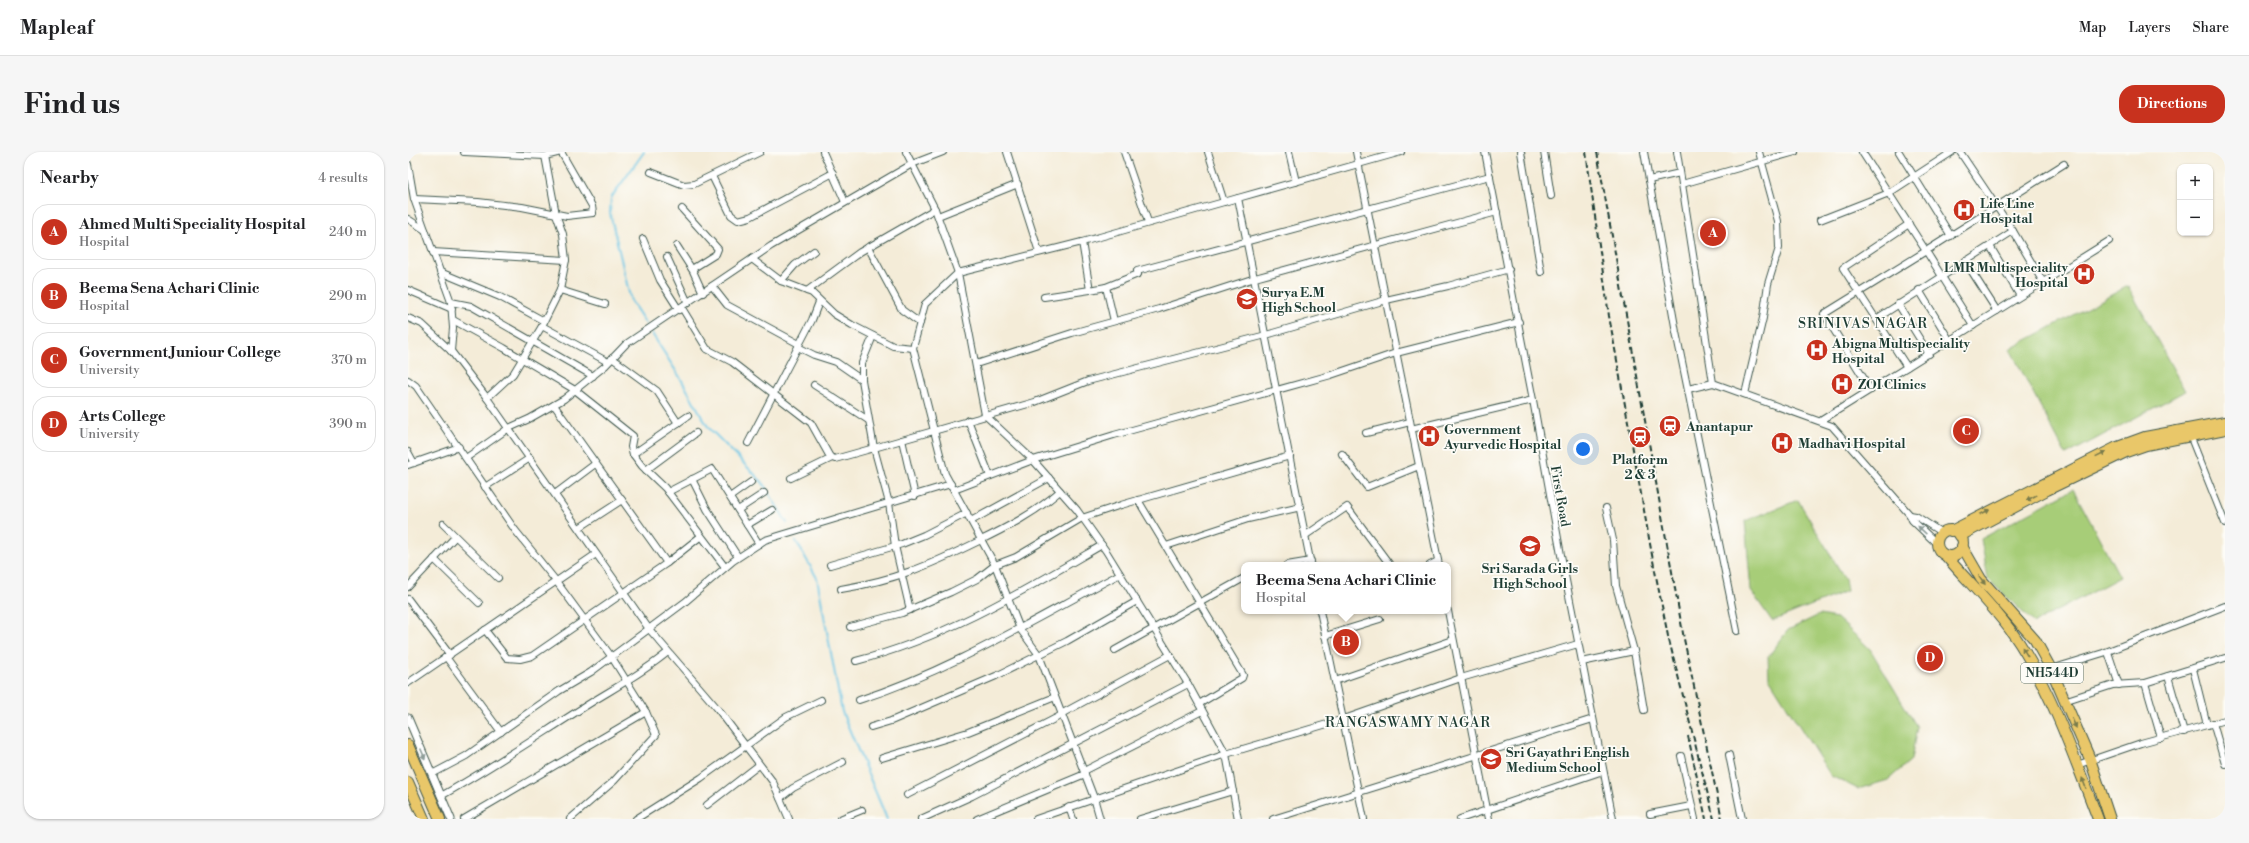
<!DOCTYPE html>
<html lang="en">
<head>
<meta charset="utf-8">
<style>
	:root { --surface:#fff; --page:#f6f6f6; --text:#202124; --muted:#757577; --line:#e0e0e0; --accent:#c8321e }
	body { margin:0; font-family:"Libre Bodoni",serif; background:var(--page); color:var(--text) }
	.controls { position:absolute; right:12px; top:12px; display:grid; overflow:hidden; border-radius:8px; box-shadow:0 1px 3px #0004 }
	.controls button { width:36px; height:36px; display:grid; place-items:center; padding:0; border:0; border-bottom:1px solid var(--line); background:var(--surface); color:var(--text); font:20px sans-serif }
	.you { position:absolute; left:1175px; top:297px; width:14px; height:14px; margin:-10px; border:3px solid #fff; border-radius:50%; background:#1a73e8; box-shadow:0 0 0 6px #1a73e833 }
	.badge { display:grid; place-items:center; width:26px; height:26px; border-radius:50%; background:var(--accent); color:#fff; font-size:13px; font-weight:700 }
	.pin { position:absolute; translate:-50% -50%; border:2px solid #fff; box-shadow:0 1px 4px #0006 }
	.popup { position:absolute; left:833px; top:410px; width:210px; height:52px; box-sizing:border-box; display:grid; place-content:center; border-radius:8px; background:var(--surface); filter:drop-shadow(0 1px 3px #0005); font-size:13px; white-space:nowrap; color:var(--muted) }
	.popup b { font-size:15px; color:var(--text) }
	.popup::after { content:''; position:absolute; left:50%; top:100%; margin-left:-8px; border:8px solid transparent; border-top-color:var(--surface) }
	.list { margin:0; padding:0; list-style:none }
	h2 { display:flex; justify-content:space-between; align-items:center; height:52px; margin:0; padding:0 16px; font-size:17px }
	h2 small { font-size:13px; font-weight:400; color:var(--muted) }
	.list li { display:grid; grid-template-columns:26px 1fr auto; gap:12px; align-items:center; box-sizing:border-box; height:56px; margin:0 8px 8px; padding:0 8px; border:1px solid var(--line); border-radius:16px }
	.list b { display:block; font-size:15px; white-space:nowrap }
	.list p { margin:0; font-size:13px; white-space:nowrap; color:var(--muted) }
	.list em { font-size:13px; font-style:normal; color:var(--muted) }
	.map { position:relative; flex:none; width:1817px; height:667px; overflow:hidden; border-radius:16px }
	header { display:flex; align-items:center; gap:24px; box-sizing:border-box; height:56px; padding:0 20px; background:var(--surface); border-bottom:1px solid var(--line) }
	header strong { font-size:19px }
	nav { display:flex; gap:22px; margin-inline-start:auto; font-size:14px }
	.intro { display:flex; align-items:center; justify-content:space-between; box-sizing:border-box; height:96px; padding:0 24px }
	h1 { margin:0; font-size:28px }
	.button { padding:10px 18px; border-radius:16px; background:var(--accent); color:#fff; font-size:14px; font-weight:700 }
	main { display:flex; gap:24px; padding:0 24px }
	aside { flex:1; background:var(--surface); border-radius:16px; box-shadow:0 1px 3px #0004 }
	.map>svg:first-child { display:block }
</style>
</head>
<body>
<header>
<strong>Mapleaf</strong>
<nav><a>Map</a><a>Layers</a><a>Share</a></nav>
</header>
<div class="intro"><h1>Find us</h1><a class="button">Directions</a></div>
<main>
<aside>
<h2>Nearby<small>4 results</small></h2>
<ul class="list">
<li><span class="badge">A</span><div><b>Ahmed Multi Speciality Hospital</b><p>Hospital</p></div><em>240 m</em></li>
<li><span class="badge">B</span><div><b>Beema Sena Achari Clinic</b><p>Hospital</p></div><em>290 m</em></li>
<li><span class="badge">C</span><div><b>Government Juniour College</b><p>University</p></div><em>370 m</em></li>
<li><span class="badge">D</span><div><b>Arts College</b><p>University</p></div><em>390 m</em></li>
</ul>
</aside>
<div class="map">
<svg width="1817" height="667" viewBox="0 0 1817 667">
	<rect width="100%" height="100%" fill="#fdfcf7"/>
	<filter id="ink" filterUnits="userSpaceOnUse"><feTurbulence type="fractalNoise" baseFrequency=".025" numOctaves="2"/><feDisplacementMap in="SourceGraphic" scale="8" xChannelSelector="R" yChannelSelector="G"/><feConvolveMatrix kernelMatrix="1 2 1 2 8 2 1 2 1" color-interpolation-filters="sRGB"/></filter>
	<filter id="wash" filterUnits="userSpaceOnUse"><feTurbulence type="fractalNoise" baseFrequency=".012" numOctaves="4" result="noise"/><feDisplacementMap in="SourceGraphic" scale="16" xChannelSelector="R" yChannelSelector="G"/><feGaussianBlur stdDeviation="0.9" result="paint"/><feColorMatrix in="noise" values="0 0 0 0 0 0 0 0 0 0 0 0 0 0 0 0 0 1.4 0 .05"/><feComposite in="paint" operator="in"/></filter>
	<g filter="url(#wash)">
		<rect width="100%" height="100%" fill="#f4ecd8"/>
		<g fill="#a7cd78" stroke="#638556">
			<path d="M1720,134L1777,239L1658,303L1602,197Z"/>
			<path d="M1665,337L1712,425L1626,471L1580,427L1573,387Z"/>
			<path d="M1390,348L1437,427L1439,439L1364,469L1343,439L1337,369Z"/>
			<path d="M1411,463L1429,466L1462,497L1509,575L1503,608L1480,628L1450,637L1423,624L1361,526L1360,505L1380,478Z"/>
		</g>
		<g fill="none" stroke-linecap="round" stroke-linejoin="round">
			<g stroke="#66c4e4" stroke-width="2">
				<path d="M236,0L203,46L202,61L223,149L238,172"/>
				<path d="M243,180L273,227L300,275L355,331L379,371"/>
				<path d="M388,389L409,426L434,560L479,667"/>
			</g>
		</g>
	</g>
	<g filter="url(#ink)">
		<g fill="none" stroke-linecap="round" stroke-linejoin="round">
			<g stroke="#3f574d" stroke-width="8">
				<g id="minor">
					<path d="M56,0L137,4L153,0"/>
					<path d="M415,0L437,50"/>
					<path d="M498,0L527,57L550,121L577,263L625,308L669,358L698,399L780,532L818,602L830,667"/>
					<path d="M599,0L631,100"/>
					<path d="M716,0L740,70"/>
					<path d="M800,0L816,50"/>
					<path d="M881,0L888,30"/>
					<path d="M948,0L1031,413"/>
					<path d="M1077,0L1125,248L1153,403L1205,667"/>
					<path d="M1113,0L1133,120"/>
					<path d="M1136,0L1143,44"/>
					<path d="M1236,0L1268,180L1329,479"/>
					<path d="M1269,0L1305,231L1424,274L1502,363L1504,368L1529,392"/>
					<path d="M1454,0L1518,99L1656,12"/>
					<path d="M1491,0L1543,84"/>
					<path d="M1552,0L1605,79L1635,130"/>
					<path d="M0,12L6,47L43,150L45,176L43,199"/>
					<path d="M243,20L276,33L286,32L352,0"/>
					<path d="M304,24L323,63L330,68L342,65L425,21"/>
					<path d="M1241,28L1272,21"/>
					<path d="M1274,32L1387,0"/>
					<path d="M6,47L70,50L114,55L159,64L185,61L184,54L153,0"/>
					<path d="M274,57L310,97L308,102L284,117"/>
					<path d="M530,64L610,32"/>
					<path d="M0,67L17,78"/>
					<path d="M1412,68L1481,41L1544,0"/>
					<path d="M235,87L252,128L271,158"/>
					<path d="M674,90L682,138L698,135L706,169"/>
					<path d="M269,94L285,119L295,141"/>
					<path d="M1582,94L1612,144"/>
					<path d="M460,95L494,158L512,171"/>
					<path d="M25,100L158,108"/>
					<path d="M259,105L280,151"/>
					<path d="M344,107L373,129L404,141L426,162L444,173L485,194L505,196"/>
					<path d="M1557,109L1589,159"/>
					<path d="M729,119L1082,24"/>
					<path d="M32,120L92,145L136,169"/>
					<path d="M373,129L387,113L406,99"/>
					<path d="M304,134L319,153L391,192"/>
					<path d="M698,135L730,122"/>
					<path d="M0,138L44,157"/>
					<path d="M152,138L197,152"/>
					<path d="M1511,138L1542,189"/>
					<path d="M399,139L452,100L527,57"/>
					<path d="M636,145L682,138"/>
					<path d="M43,150L63,154L185,224"/>
					<path d="M1490,152L1521,202"/>
					<path d="M274,156L299,197L324,210L403,271L422,305L427,307L466,296L481,351L487,394L502,458"/>
					<path d="M0,166L14,172L43,199L79,246L241,477L309,556L365,630L381,667"/>
					<path d="M1468,167L1605,79"/>
					<path d="M45,168L96,196L167,238L225,284L223,295L225,302L234,314L257,336L317,415"/>
					<path d="M134,174L200,210"/>
					<path d="M390,195L406,203L428,210L454,228V211L465,184"/>
					<path d="M204,206L249,239L270,271"/>
					<path d="M568,212L664,181L751,157L847,126L1089,60"/>
					<path d="M1499,215L1435,116L1501,72"/>
					<path d="M0,228L8,234L107,378L148,429L203,504L238,560"/>
					<path d="M454,228L466,296L627,250L680,229L858,183L978,148L1040,134L1101,117"/>
					<path d="M406,233L460,268"/>
					<path d="M1280,237L1305,231"/>
					<path d="M1463,238L1416,162L1518,99L1565,174"/>
					<path d="M1337,242L1355,166L1360,132L1371,96L1370,69L1351,0"/>
					<path d="M79,246L105,222L134,174L152,138L158,108L155,82L148,62L137,4"/>
					<path d="M560,268L582,324"/>
					<path d="M1414,268L1701,89"/>
					<path d="M1003,277L1125,248"/>
					<path d="M958,281L1002,270"/>
					<path d="M1781,281L1817,371"/>
					<path d="M494,288L507,344"/>
					<path d="M340,291L404,168L411,150"/>
					<path d="M0,300L6,311"/>
					<path d="M225,302L280,264"/>
					<path d="M934,302L959,335L1011,314"/>
					<path d="M58,306L101,276L121,267L156,247L197,214L218,192L363,94L504,12L535,0"/>
					<path d="M0,313L51,295"/>
					<path d="M238,318L288,281"/>
					<path d="M383,326L424,306"/>
					<path d="M284,327L299,357L330,405"/>
					<path d="M77,335L122,306"/>
					<path d="M546,338L625,308L706,283L923,223L988,201L1111,170"/>
					<path d="M260,340L304,317L351,392"/>
					<path d="M147,342L187,312"/>
					<path d="M322,345L343,330"/>
					<path d="M730,348L835,523L834,526L791,552"/>
					<path d="M1198,356L1205,388L1208,434L1226,499L1236,558"/>
					<path d="M330,358L356,341"/>
					<path d="M1502,363L1508,364L1534,381"/>
					<path d="M563,369L641,326"/>
					<path d="M35,372L90,426"/>
					<path d="M339,373L364,358"/>
					<path d="M171,376L214,348"/>
					<path d="M898,383L939,355L982,413"/>
					<path d="M758,394L840,367L893,355"/>
					<path d="M26,407L71,451"/>
					<path d="M259,411L293,384"/>
					<path d="M422,413L494,392L516,383L559,361"/>
					<path d="M879,413L903,409"/>
					<path d="M903,413L830,46L993,0"/>
					<path d="M1022,413L1030,409"/>
					<path d="M0,435L47,385"/>
					<path d="M433,437C487,428 520,414 569,390C598,376 627,361 652,339"/>
					<path d="M0,447L42,503"/>
					<path d="M912,459L956,667"/>
					<path d="M1040,459L1081,667"/>
					<path d="M442,475L494,461L543,440L569,427L587,413L608,405L674,366L713,353L882,304"/>
					<path d="M77,478L99,506L112,507L124,504L259,411L146,253"/>
					<path d="M917,484L972,467"/>
					<path d="M707,498L836,426"/>
					<path d="M1700,500L1711,533"/>
					<path d="M38,505L93,580"/>
					<path d="M448,509C538,486 615,439 694,393"/>
					<path d="M1174,510L1226,499"/>
					<path d="M1643,517L1695,501L1817,454"/>
					<path d="M1785,517L1799,573"/>
					<path d="M1760,524L1776,580"/>
					<path d="M927,529L1045,488"/>
					<path d="M0,531L188,402"/>
					<path d="M1737,531L1753,586"/>
					<path d="M451,548C544,518 626,467 712,422"/>
					<path d="M1656,549L1705,533L1737,531L1817,506"/>
					<path d="M653,562L762,503"/>
					<path d="M1805,571L1817,612"/>
					<path d="M463,575L483,569L588,524L659,489L729,449"/>
					<path d="M1321,603L1334,667"/>
					<path d="M1273,604L1287,667"/>
					<path d="M474,606L560,580L647,545"/>
					<path d="M1669,613L1733,591L1817,568"/>
					<path d="M676,619L794,559"/>
					<path d="M24,622L58,604L151,539L183,520L277,450L325,409L357,388L543,332"/>
					<path d="M499,643L654,563"/>
					<path d="M33,644C85,615 133,582 184,550C210,534 236,520 260,500"/>
					<path d="M372,646L385,636L435,610"/>
					<path d="M299,653L351,613"/>
					<path d="M661,655L665,667"/>
					<path d="M1242,662L1283,654"/>
					<path d="M56,667L238,560L248,583L206,629L162,667"/>
					<path d="M228,667L293,626L378,565L413,548"/>
					<path d="M432,667L454,658"/>
					<path d="M513,667L564,644L780,532"/>
					<path d="M569,667L677,622"/>
					<path d="M628,667L818,602L936,567L1053,526L1170,492"/>
					<path d="M692,667L686,646L631,503L612,477L587,413L537,322L505,196L517,152L550,121L674,90L830,46"/>
					<path d="M732,667L825,639"/>
					<path d="M865,667L1185,567"/>
					<path d="M1052,667L1195,619"/>
				</g>
			</g>
			<g stroke="#3f574d" stroke-width="9">
				<path id="tertiary" d="M0,566L43,667"/>
			</g>
			<g stroke="#3f574d" stroke-width="12">
				<g id="trunk">
					<circle cx="1542" cy="391" r="13"/>
					<path d="M1543,379L1707,296L1737,285L1817,270"/>
					<path d="M1552,384L1639,338L1718,300L1738,293L1817,277"/>
					<path d="M1554,394L1573,427L1627,488L1643,517L1682,607L1702,667"/>
					<path d="M1538,404C1562,432 1592,461 1612,492C1646,546 1667,608 1690,667"/>
					<path d="M0,593L32,667"/>
					<path d="M0,630L16,667"/>
				</g>
			</g>
			<use href="#minor" stroke="#fff" stroke-width="6"/>
			<use href="#tertiary" stroke="#fff" stroke-width="7"/>
			<use href="#trunk" stroke="#e9c769" stroke-width="10"/>
			<g stroke="#1f3d34" stroke-width="2" stroke-dasharray="6 3" stroke-linecap="butt">
				<path d="M1178,0L1201,164L1246,414L1260,484L1306,667"/>
				<path d="M1189,0L1276,487L1314,667"/>
				<path d="M1280,584L1298,667"/>
			</g>
		</g>
		<defs><path id="oneway-solid" d="M-6-.8H1V-3.2L6.5 0L1 3.2V.8H-6Z"/></defs>
		<g fill="#7a7b4c">
			<use href="#oneway-solid" transform="translate(1693 302) rotate(-26)"/>
			<use href="#oneway-solid" transform="translate(1623 346) rotate(152)"/>
			<use href="#oneway-solid" transform="translate(1577 360) rotate(-28)"/>
			<use href="#oneway-solid" transform="translate(1574 428) rotate(55)"/>
			<use href="#oneway-solid" transform="translate(1617 500) rotate(-121)"/>
			<use href="#oneway-solid" transform="translate(1666 571) rotate(66)"/>
			<use href="#oneway-solid" transform="translate(1676 631) rotate(-111)"/>
		</g>
		<g fill="#8f9e9a">
			<use href="#oneway-solid" transform="translate(1514 378) rotate(-137)"/>
			<use href="#oneway-solid" transform="translate(15 602) rotate(67)"/>
		</g>
	</g>
	<defs>
		<g id="hospital-disc" transform="scale(1.15)"><circle r="9.5" fill="#c8321e" stroke="#fdfcf7"/><path d="M-5-5h3v3.5h4V-5h3V5h-3V1.5h-4V5h-3Z" fill="#fff"/></g>
		<g id="school-disc" transform="scale(1.15)"><circle r="9.5" fill="#c8321e" stroke="#fdfcf7"/><path d="M0-5L7-2L0 1L-7-2ZM-4 1L0 2.5L4 1V4Q0 6-4 4Z" fill="#fff"/></g>
		<g id="station-disc" transform="scale(1.15)"><circle r="9.5" fill="#c8321e" stroke="#fdfcf7"/><path d="M-3-6H3Q5-6 5-4V2Q5 4 3 4L4.5 6H3L1.5 4h-3L-3 6H-4.5L-3 4Q-5 4-5 2V-4Q-5-6-3-6ZM-3.5-4v3h7v-3ZM-3.5 1v1.5H-2V1ZM2 1v1.5H3.5V1Z" fill="#fff"/></g>
	</defs>
	<g fill-rule="evenodd">
		<use href="#hospital-disc" x="1556" y="58"/>
		<use href="#hospital-disc" x="1676" y="122"/>
		<use href="#school-disc" x="839" y="147"/>
		<use href="#hospital-disc" x="1409" y="198"/>
		<use href="#hospital-disc" x="1434" y="232"/>
		<use href="#station-disc" x="1262" y="274"/>
		<use href="#hospital-disc" x="1021" y="284"/>
		<use href="#station-disc" x="1232" y="285"/>
		<use href="#hospital-disc" x="1374" y="291"/>
		<use href="#school-disc" x="1122" y="394"/>
		<use href="#school-disc" x="1083" y="607"/>
	</g>
	<g text-anchor="middle" stroke-width="3.5" stroke-linejoin="round" paint-order="stroke">
		<rect fill="#fdfcf7" stroke="#62766e" stroke-width="1" x="1613" y="511" width="62" height="20" rx="3"/>
		<g font-size="12" font-weight="bold" fill="#1f3d34">
			<text x="1644" y="525">NH544D</text>
		</g>
		<g font-size="13" font-weight="bold" fill="#1f3d34" stroke="#fdfcf7" text-anchor="start">
			<text x="1572" y="56">Life Line<tspan x="1572" dy="15">Hospital</tspan></text>
			<text x="1660" y="120" text-anchor="end">LMR Multispeciality<tspan x="1660" dy="15">Hospital</tspan></text>
			<text x="854" y="145">Surya E.M<tspan x="854" dy="15">High School</tspan></text>
			<text x="1424" y="196">Abigna Multispeciality<tspan x="1424" dy="15">Hospital</tspan></text>
			<text x="1450" y="237">ZOI Clinics</text>
			<text x="1278" y="279">Anantapur</text>
			<text x="1036" y="282">Government<tspan x="1036" dy="15">Ayurvedic Hospital</tspan></text>
			<text x="1390" y="296">Madhavi Hospital</text>
			<text x="1232" y="312" text-anchor="middle">Platform<tspan x="1232" dy="15">2 &amp; 3</tspan></text>
			<text x="1122" y="421" text-anchor="middle">Sri Sarada Girls<tspan x="1122" dy="15">High School</tspan></text>
			<text x="1098" y="605">Sri Gayathri English<tspan x="1098" dy="15">Medium School</tspan></text>
		</g>
		<g font-size="13" fill="#1f3d34" stroke="#fdfcf7">
			<text transform="translate(1153 344) rotate(80)" y="5">First Road</text>
		</g>
		<g font-size="14" letter-spacing="1" fill="#1f3d34" stroke="#fdfcf7">
			<text x="1455" y="176">SRINIVAS NAGAR</text>
			<text x="1000" y="575">RANGASWAMY NAGAR</text>
		</g>
	</g>
</svg>
<div class="controls">
<button>+</button>
<button>−</button>
</div>
<div class="you"></div>
<div class="pin badge" style="left:1305px;top:81px">A</div>
<div class="pin badge" style="left:938px;top:490px">B</div>
<div class="popup"><b>Beema Sena Achari Clinic</b>Hospital</div>
<div class="pin badge" style="left:1558px;top:279px">C</div>
<div class="pin badge" style="left:1522px;top:506px">D</div>
</div>
</main>
</body>
</html>
